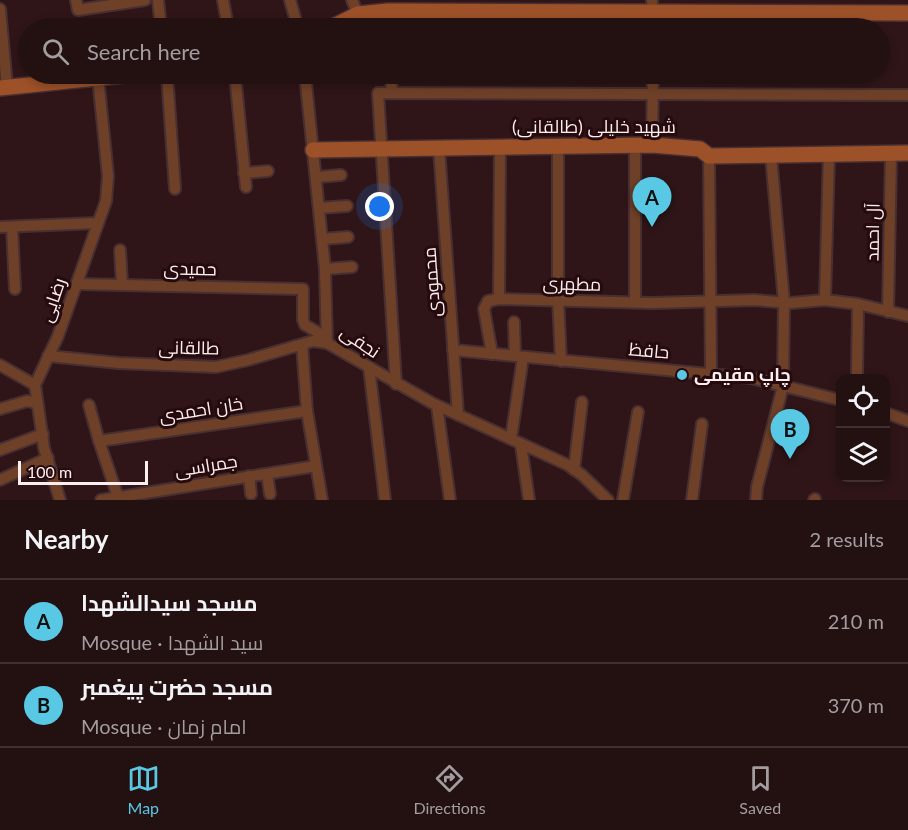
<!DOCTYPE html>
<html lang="en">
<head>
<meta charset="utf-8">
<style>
	:root { --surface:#231011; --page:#2f1e1f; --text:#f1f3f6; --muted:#a39d9f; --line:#403031; --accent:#59c8e5 }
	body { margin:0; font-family:Lato,Cairo,sans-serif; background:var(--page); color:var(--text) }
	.controls { position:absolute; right:18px; bottom:18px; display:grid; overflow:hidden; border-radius:12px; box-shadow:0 3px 9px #0003 }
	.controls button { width:54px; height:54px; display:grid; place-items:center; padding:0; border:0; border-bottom:2px solid var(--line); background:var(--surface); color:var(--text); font:30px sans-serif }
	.scale { position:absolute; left:18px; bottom:15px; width:130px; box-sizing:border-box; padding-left:6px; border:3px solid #feeeef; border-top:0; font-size:16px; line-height:21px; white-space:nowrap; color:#feeeef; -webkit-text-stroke:4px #250b0e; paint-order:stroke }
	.you { position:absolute; left:380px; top:207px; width:21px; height:21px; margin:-15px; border:4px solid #fff; border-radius:50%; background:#1a73e8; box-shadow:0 0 0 9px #1a73e833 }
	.badge { display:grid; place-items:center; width:39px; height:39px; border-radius:50%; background:var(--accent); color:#111; font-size:20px; font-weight:700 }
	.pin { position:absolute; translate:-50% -50px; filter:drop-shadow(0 2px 3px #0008) }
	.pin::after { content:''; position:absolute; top:32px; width:21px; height:18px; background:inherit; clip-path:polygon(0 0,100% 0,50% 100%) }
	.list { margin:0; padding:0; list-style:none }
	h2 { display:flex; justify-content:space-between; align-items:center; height:78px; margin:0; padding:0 24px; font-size:26px }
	h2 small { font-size:20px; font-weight:400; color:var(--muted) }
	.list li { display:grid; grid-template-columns:39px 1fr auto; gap:18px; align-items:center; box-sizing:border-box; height:84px; padding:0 24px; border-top:2px solid var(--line) }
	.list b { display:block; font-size:22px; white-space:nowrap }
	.list p { margin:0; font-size:20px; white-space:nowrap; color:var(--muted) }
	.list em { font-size:20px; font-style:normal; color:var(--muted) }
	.icon { flex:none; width:33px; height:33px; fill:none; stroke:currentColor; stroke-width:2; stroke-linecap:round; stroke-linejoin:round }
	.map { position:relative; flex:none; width:908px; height:500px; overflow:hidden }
	.search { position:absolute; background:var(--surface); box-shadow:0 3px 9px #0003; left:18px; right:18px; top:18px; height:66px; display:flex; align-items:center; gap:15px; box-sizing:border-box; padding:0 21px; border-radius:33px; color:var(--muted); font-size:22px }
	.sheet { height:246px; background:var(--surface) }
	nav { display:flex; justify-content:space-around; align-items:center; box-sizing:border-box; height:84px; border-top:2px solid var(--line); background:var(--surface); font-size:16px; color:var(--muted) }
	nav a { display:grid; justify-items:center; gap:3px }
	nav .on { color:var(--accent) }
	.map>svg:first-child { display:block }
</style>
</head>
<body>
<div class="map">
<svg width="908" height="500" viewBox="0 0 908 500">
	<rect width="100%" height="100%" fill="#2f1517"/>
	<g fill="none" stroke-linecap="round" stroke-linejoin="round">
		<g stroke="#482f31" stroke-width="14">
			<g id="street">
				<path d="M76,0L78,10L145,0"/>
				<path d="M158,0L161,28"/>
				<path d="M223,0L228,28"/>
				<path d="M290,0L298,28"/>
				<path d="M352,0L358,14"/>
				<path d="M652,0L653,28"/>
				<path d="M0,9L7,87"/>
				<path d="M388,11L389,28"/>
				<path d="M167,74L175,189"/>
				<path d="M235,74L246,187"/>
				<path d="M305,74L325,269L327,343L432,403L568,465L582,475L608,500"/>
				<path d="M391,74L392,93"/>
				<path d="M652,145L653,74"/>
				<path d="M558,146V299L561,361"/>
				<path d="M439,148L458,415"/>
				<path d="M709,156L711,374"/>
				<path d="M244,173L268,171"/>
				<path d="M317,177L341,175"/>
				<path d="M319,208L347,206"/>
				<path d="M0,227L97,223"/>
				<path d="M12,227L15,289"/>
				<path d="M322,239L348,237"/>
				<path d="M120,250L122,284"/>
				<path d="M325,269L352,267"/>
				<path d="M77,284L303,289V320L305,325L319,333L327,343"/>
				<path d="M499,299L500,146"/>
				<path d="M825,300L829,154"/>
				<path d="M635,302V146"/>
				<path d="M888,312L891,154"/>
				<path d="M514,322L515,356"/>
				<path d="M302,345L307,411L322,500"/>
				<path d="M453,350L751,378L840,400"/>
				<path d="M492,354L484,309L488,301L499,299L653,303L754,300L791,303L825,300L858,304L908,316"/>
				<path d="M48,356L119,363L216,367L248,360L313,341L327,343"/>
				<path d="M0,365L35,385"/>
				<path d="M369,367L385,500"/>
				<path d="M857,379L858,304"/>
				<path d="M396,384L378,93L908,95"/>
				<path d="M89,405L99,441L119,500"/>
				<path d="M437,406L450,500"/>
				<path d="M0,409L27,401L36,403"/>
				<path d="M886,413L908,421"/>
				<path d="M511,439L523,357"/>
				<path d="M99,441L307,411"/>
				<path d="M521,445L529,500"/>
				<path d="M0,450L43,434"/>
				<path d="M574,470L582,402"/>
				<path d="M267,474L270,494"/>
				<path d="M249,476L251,494"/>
				<path d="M0,480L48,458"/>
				<path d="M60,500L44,448L35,385L58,336L106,201L108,176L98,77"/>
				<path d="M101,500L316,466"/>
				<path d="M623,500L638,412"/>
				<path d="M692,500L702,424"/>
				<path d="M756,500L757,487L783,386L784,302L771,156"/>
				<path d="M814,500L815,499"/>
			</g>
		</g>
		<g stroke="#482f31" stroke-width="18">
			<g id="secondary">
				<path d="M330,28L358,14L388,11L908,13"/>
				<path d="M0,88L136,74"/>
				<path d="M313,150L652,145L700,149L709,156L908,153"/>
			</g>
		</g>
		<use href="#street" stroke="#6f4028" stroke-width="10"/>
		<use href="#secondary" stroke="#9d5128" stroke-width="15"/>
	</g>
	<circle fill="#59c8e5" stroke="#250b0e" stroke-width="2" cx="682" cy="375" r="6"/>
	<g text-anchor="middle" stroke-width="6" stroke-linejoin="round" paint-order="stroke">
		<g font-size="18" fill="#feeeef" stroke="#250b0e">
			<text x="594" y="133">شهید خلیلی (طالقانی)</text>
			<text transform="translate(873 232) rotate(-89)" y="6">آل احمد</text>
			<text transform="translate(190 269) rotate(1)" y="6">حمیدی</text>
			<text transform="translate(432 282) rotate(-94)" y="6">محمودی</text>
			<text transform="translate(572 284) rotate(2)" y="6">مطهری</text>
			<text transform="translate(53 300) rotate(-71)" y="6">رضایی</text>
			<text transform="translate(360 342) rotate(34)" y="6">نجفی</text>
			<text transform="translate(189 348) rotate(1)" y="6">طالقانی</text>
			<text transform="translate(649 351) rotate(5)" y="6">حافظ</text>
			<text transform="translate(201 410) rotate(-9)" y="6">خان احمدی</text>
			<text transform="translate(206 466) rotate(-9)" y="6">جمراسی</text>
		</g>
		<g font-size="18" font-weight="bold" fill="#feeeef" stroke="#250b0e" text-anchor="start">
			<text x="694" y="381">چاپ مقیمی</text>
		</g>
	</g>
</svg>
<div class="controls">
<button><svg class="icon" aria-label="locate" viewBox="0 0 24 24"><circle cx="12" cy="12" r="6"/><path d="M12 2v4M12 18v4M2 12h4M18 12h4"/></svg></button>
<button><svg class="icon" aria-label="layers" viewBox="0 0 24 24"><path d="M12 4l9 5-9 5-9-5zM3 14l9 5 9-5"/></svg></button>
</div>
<div class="scale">100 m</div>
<div class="you"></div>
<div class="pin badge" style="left:652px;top:227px">A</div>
<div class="pin badge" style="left:790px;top:459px">B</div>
<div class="search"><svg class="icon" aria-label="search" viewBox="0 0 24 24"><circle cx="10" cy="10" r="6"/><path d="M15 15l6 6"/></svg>Search here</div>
</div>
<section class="sheet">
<h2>Nearby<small>2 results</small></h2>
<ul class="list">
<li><span class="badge">A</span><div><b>مسجد سیدالشهدا</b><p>Mosque · سید الشهدا</p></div><em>210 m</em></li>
<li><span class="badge">B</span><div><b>مسجد حضرت پیغمبر</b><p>Mosque · امام زمان</p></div><em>370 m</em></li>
</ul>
</section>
<nav>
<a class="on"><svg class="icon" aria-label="map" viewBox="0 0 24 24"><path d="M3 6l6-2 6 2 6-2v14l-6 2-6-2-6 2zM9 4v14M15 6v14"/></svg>Map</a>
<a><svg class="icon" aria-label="directions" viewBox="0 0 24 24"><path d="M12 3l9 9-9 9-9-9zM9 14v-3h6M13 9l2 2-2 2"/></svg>Directions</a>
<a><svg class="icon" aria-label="saved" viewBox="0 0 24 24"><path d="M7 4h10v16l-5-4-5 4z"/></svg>Saved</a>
</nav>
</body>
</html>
